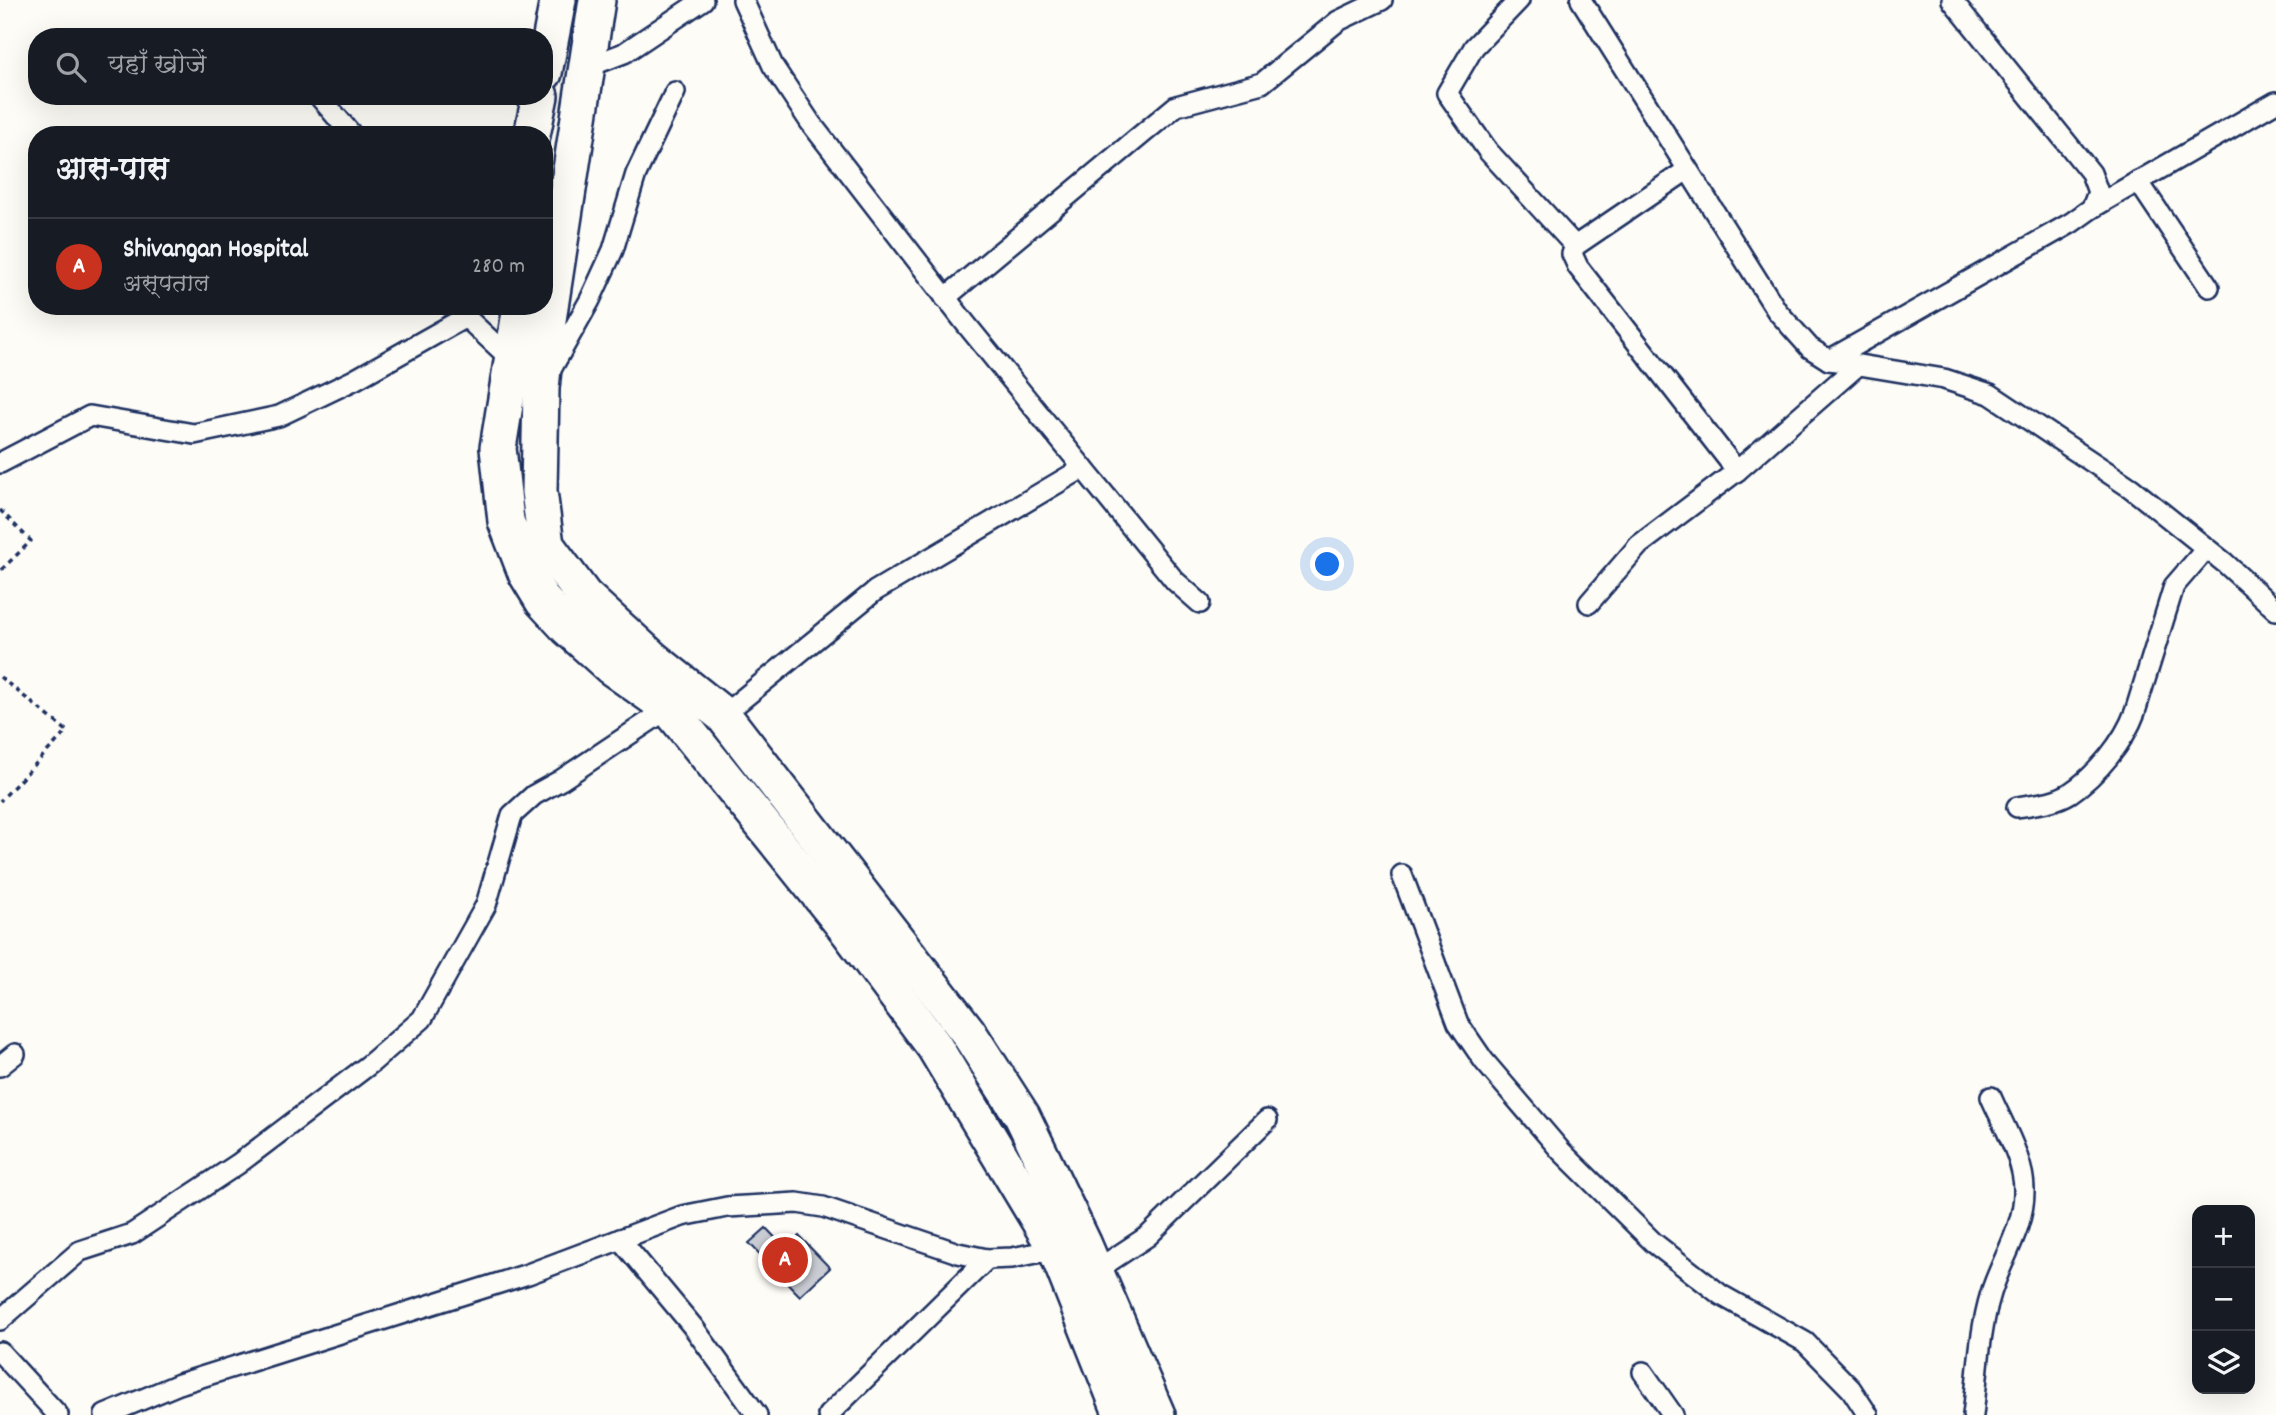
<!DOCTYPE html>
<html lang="hi">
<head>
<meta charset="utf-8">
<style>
	:root { --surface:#171b24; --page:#20242c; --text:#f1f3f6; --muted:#9ea1a6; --line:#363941; --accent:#c8321e }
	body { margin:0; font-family:Dekko,"Playpen Sans Deva",sans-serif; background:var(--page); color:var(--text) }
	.controls { position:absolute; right:21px; bottom:21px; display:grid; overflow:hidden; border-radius:14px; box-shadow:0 7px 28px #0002 }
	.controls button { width:63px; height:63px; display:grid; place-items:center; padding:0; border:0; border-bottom:2px solid var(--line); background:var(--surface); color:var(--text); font:35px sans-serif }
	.you { position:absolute; left:1328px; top:565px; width:24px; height:24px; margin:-18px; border:5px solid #fff; border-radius:50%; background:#1a73e8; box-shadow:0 0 0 10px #1a73e833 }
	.badge { display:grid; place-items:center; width:46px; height:46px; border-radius:50%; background:var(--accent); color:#fff; font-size:23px; font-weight:700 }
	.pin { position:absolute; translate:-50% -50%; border:4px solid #fff; box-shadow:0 2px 7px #0006 }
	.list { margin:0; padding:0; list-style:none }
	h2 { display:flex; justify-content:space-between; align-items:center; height:91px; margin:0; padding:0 28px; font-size:30px }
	h2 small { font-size:23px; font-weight:400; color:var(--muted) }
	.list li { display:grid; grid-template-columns:46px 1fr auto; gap:21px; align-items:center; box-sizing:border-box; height:98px; padding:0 28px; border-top:2px solid var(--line) }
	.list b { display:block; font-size:26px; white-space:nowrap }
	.list p { margin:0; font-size:23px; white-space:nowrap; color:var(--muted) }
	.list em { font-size:23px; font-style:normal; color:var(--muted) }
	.icon { flex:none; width:38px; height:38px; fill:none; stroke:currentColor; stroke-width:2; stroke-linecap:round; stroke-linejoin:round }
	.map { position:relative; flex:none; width:2276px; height:1415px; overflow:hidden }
	.search { position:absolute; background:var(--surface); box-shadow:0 7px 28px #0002; left:28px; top:28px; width:525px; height:77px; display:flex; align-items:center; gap:18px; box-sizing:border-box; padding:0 24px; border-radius:28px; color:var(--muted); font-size:26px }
	.panel { position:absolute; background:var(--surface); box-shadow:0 7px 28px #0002; left:28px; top:126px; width:525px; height:189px; border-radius:28px }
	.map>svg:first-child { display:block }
</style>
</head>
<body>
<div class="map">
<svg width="2276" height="1415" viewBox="0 0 2276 1415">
	<rect width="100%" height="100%" fill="#fdfcf7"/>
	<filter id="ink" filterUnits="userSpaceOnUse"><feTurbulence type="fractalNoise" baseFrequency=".0143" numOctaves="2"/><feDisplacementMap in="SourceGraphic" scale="14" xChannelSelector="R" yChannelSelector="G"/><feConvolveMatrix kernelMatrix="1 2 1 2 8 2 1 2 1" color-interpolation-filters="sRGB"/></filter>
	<g filter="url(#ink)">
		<path fill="#c9ccd3" stroke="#1b2f5e" stroke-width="2" d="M766,1228L786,1249L799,1236L830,1268L800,1296L749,1243Z"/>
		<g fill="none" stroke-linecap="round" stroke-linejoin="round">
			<g stroke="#1b2f5e" stroke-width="24">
				<g id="street">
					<path d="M743,0L773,66L810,122L966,324L1175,581L1200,603"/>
					<path d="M1519,0L1474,47L1447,93L1488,151L1575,246"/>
					<path d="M1581,0L1777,311L1810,348L1829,360L2071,223L2092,208L2098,192L2091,173L1952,0"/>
					<path d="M585,68L624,53L703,0"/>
					<path d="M319,96L352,135"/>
					<path d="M1687,170L1575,246L1572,254L1578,267L1737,471"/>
					<path d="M2138,181L2209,287"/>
					<path d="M2092,208L2276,102"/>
					<path d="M945,298L1176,106L1262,83L1338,21L1382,0"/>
					<path d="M1829,360L1944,379L1990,394L2131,488L2225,563L2276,610"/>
					<path d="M550,371L590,300L613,250L636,174L675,92"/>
					<path d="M0,463L90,416L194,434L279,416L354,380L464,318L471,322L514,362"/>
					<path d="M1589,603L1639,545L1737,471L1857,366"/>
					<path d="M723,715L875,591L1083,468"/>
					<path d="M2017,807C2034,804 2054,803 2070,793C2097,775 2124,742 2135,712L2174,586L2206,549"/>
					<path d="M1402,875L1458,1023L1484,1061L1561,1151L1654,1243L1721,1295L1805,1342L1851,1389L1868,1415"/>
					<path d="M0,1066L15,1054"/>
					<path d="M620,1239L694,1328L757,1415"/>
					<path d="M1095,1271L1148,1236L1267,1120"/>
					<path d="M0,1320L80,1251L132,1234L238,1164L370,1064L422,1019L486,905L512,815L534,795L561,780L669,708"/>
					<path d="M0,1352L58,1415"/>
					<path d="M1643,1372L1673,1415"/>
					<path d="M105,1415L179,1384L528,1274L682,1216L727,1207L797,1203L823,1207L958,1253L987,1259L1012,1258L1061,1248"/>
					<path d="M828,1415L987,1259"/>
					<path d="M1973,1415C1978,1375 1979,1332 1991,1293C2001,1260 2024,1228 2024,1192C2025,1161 2003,1125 1991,1097"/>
				</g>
			</g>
			<g stroke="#1b2f5e" stroke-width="40">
				<g id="highway">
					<path d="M597,0L548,320L541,388L539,491L546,545L584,596L654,660L723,715L968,1032L1022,1116L1083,1243L1157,1415"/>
					<path d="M544,73L558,0"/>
					<path d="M532,135L540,96"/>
					<path d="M521,306L498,448L506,521L526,573L543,601L568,628L611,667L669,708L849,932L934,1046L1056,1249L1122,1415"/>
				</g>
			</g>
			<g stroke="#1b2f5e" stroke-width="3.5" stroke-dasharray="5 5" stroke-linecap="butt">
				<path d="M0,510L31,541L0,571"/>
				<path d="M0,677L67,731L0,801"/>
			</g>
			<use href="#street" stroke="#fdfcf7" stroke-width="19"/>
			<use href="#highway" stroke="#fdfcf7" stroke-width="35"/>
		</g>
	</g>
</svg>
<div class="controls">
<button>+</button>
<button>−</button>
<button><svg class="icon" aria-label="layers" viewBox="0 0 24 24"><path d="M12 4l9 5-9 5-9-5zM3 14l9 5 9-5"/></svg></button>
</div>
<div class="you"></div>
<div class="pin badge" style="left:785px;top:1260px">A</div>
<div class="search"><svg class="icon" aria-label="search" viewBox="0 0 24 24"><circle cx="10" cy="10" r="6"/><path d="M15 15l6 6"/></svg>यहाँ खोजें</div>
<section class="panel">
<h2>आस-पास<small></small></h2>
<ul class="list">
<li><span class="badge">A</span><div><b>Shivangan Hospital</b><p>अस्पताल</p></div><em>280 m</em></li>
</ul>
</section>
</div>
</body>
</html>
